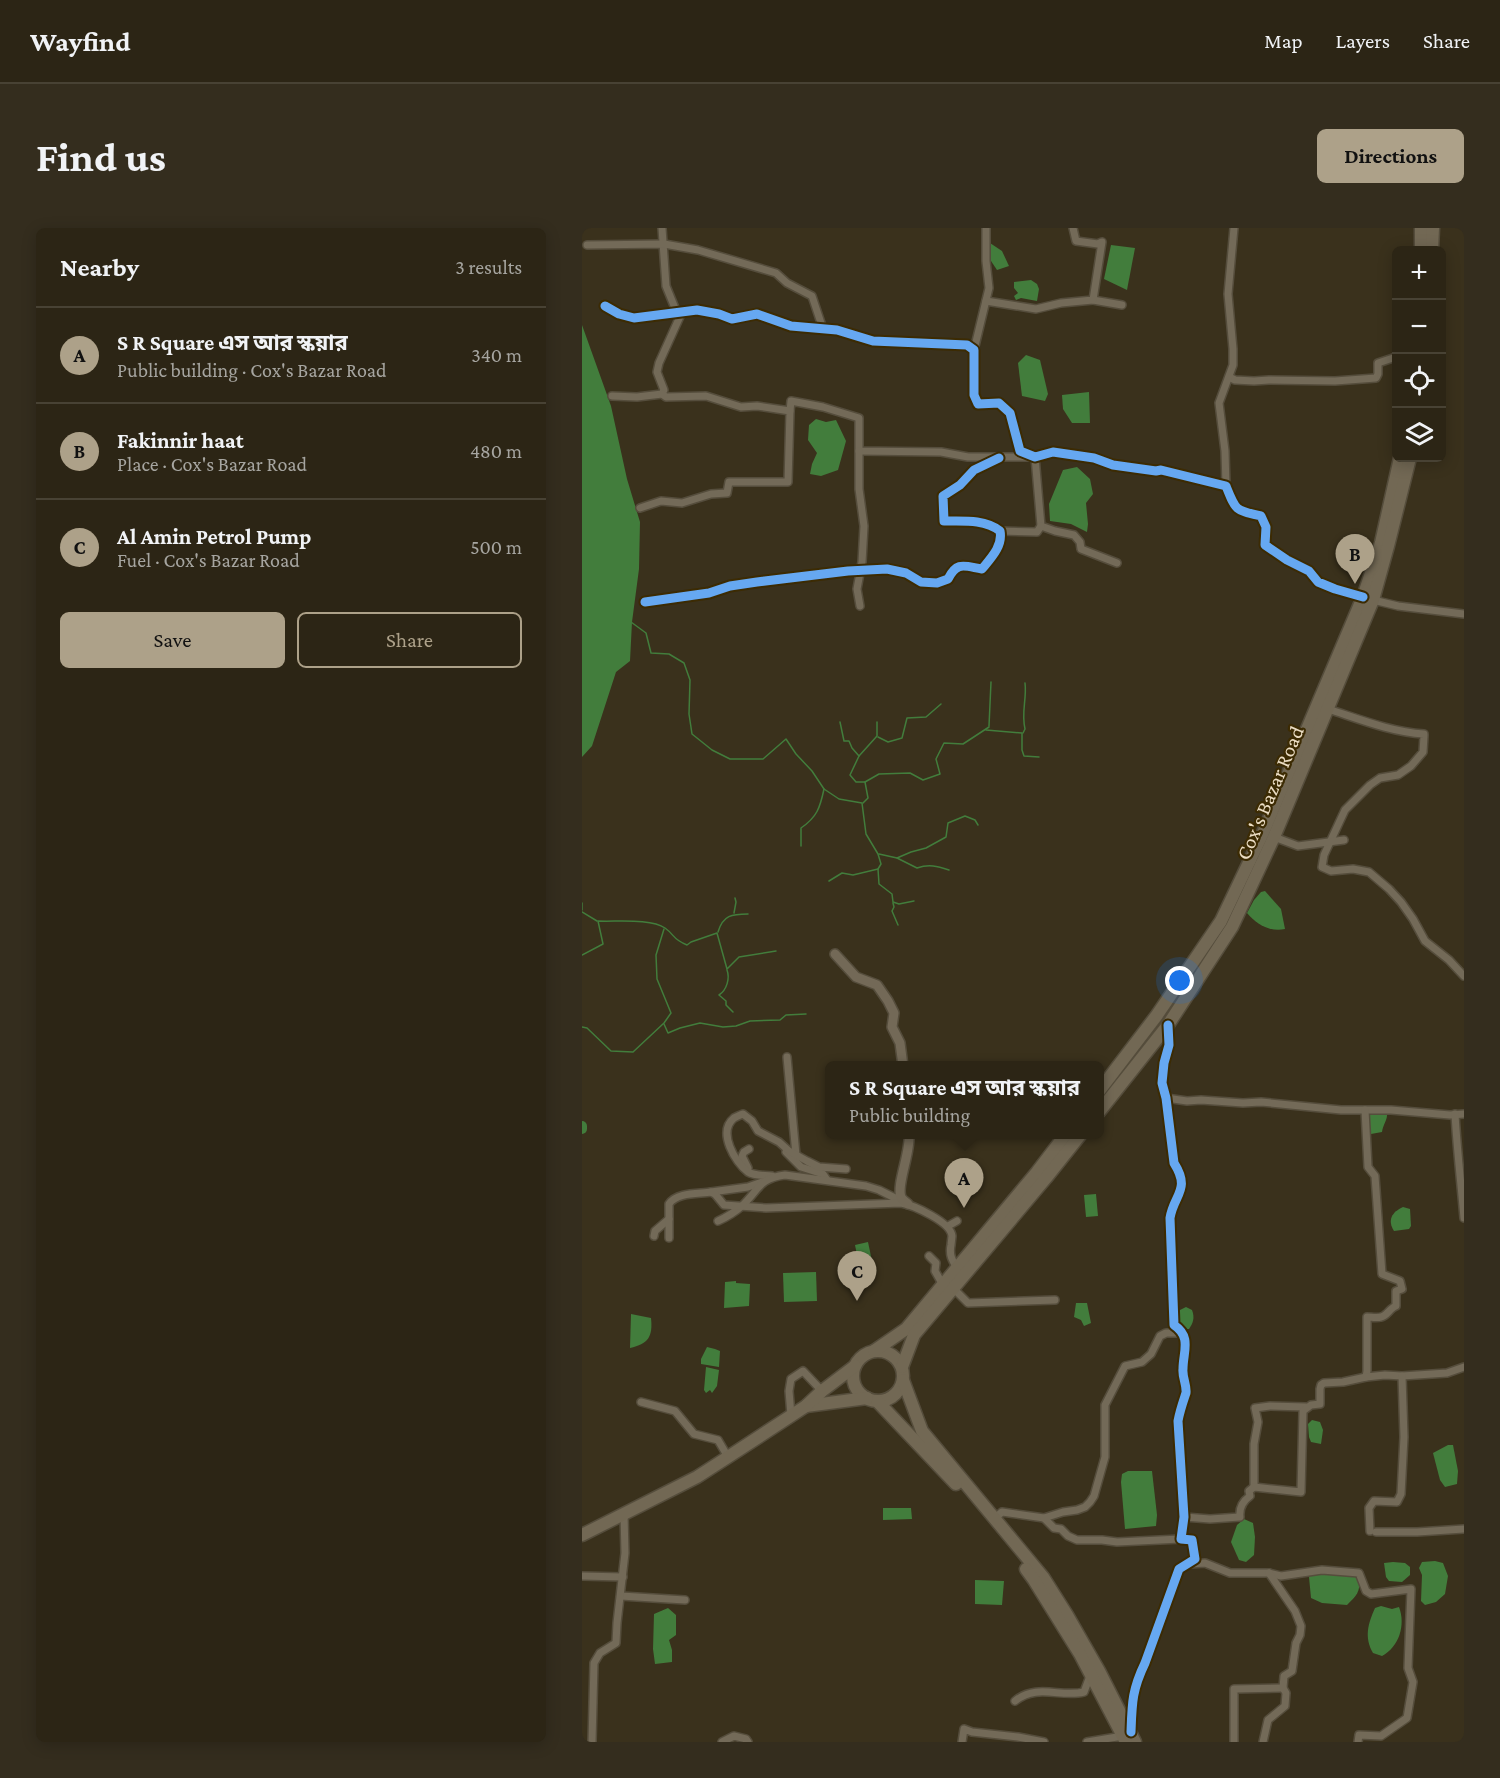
<!DOCTYPE html>
<html lang="en">
<head>
<meta charset="utf-8">
<style>
	:root { --surface:#2c2515; --page:#342d1e; --text:#f1f3f6; --muted:#a6a5a0; --line:#484234; --accent:#ada189 }
	body { margin:0; font-family:"Crimson Pro","Noto Sans Bengali",serif; background:var(--page); color:var(--text) }
	.controls { position:absolute; right:18px; top:18px; display:grid; overflow:hidden; border-radius:9px; box-shadow:0 3px 15px #0003 }
	.controls button { width:54px; height:54px; display:grid; place-items:center; padding:0; border:0; border-bottom:2px solid var(--line); background:var(--surface); color:var(--text); font:30px sans-serif }
	.you { position:absolute; left:598px; top:753px; width:21px; height:21px; margin:-15px; border:4px solid #fff; border-radius:50%; background:#1a73e8; box-shadow:0 0 0 9px #1a73e833 }
	.badge { display:grid; place-items:center; width:39px; height:39px; border-radius:50%; background:var(--accent); color:#111; font-size:20px; font-weight:700 }
	.pin { position:absolute; translate:-50% -50px; filter:drop-shadow(0 2px 3px #0008) }
	.pin::after { content:''; position:absolute; top:32px; width:21px; height:18px; background:inherit; clip-path:polygon(0 0,100% 0,50% 100%) }
	.popup { position:absolute; left:243px; top:833px; width:279px; height:78px; box-sizing:border-box; display:grid; place-content:center; border-radius:9px; background:var(--surface); filter:drop-shadow(0 2px 4px #0005); font-size:20px; white-space:nowrap; color:var(--muted) }
	.popup b { font-size:22px; color:var(--text) }
	.popup::after { content:''; position:absolute; left:50%; top:100%; margin-left:-12px; border:12px solid transparent; border-top-color:var(--surface) }
	.list { margin:0; padding:0; list-style:none }
	h2 { display:flex; justify-content:space-between; align-items:center; height:78px; margin:0; padding:0 24px; font-size:26px }
	h2 small { font-size:20px; font-weight:400; color:var(--muted) }
	.list li { display:grid; grid-template-columns:39px 1fr auto; gap:18px; align-items:center; box-sizing:border-box; height:96px; padding:0 24px; border-top:2px solid var(--line) }
	.list b { display:block; font-size:22px; white-space:nowrap }
	.list p { margin:0; font-size:20px; white-space:nowrap; color:var(--muted) }
	.list em { font-size:20px; font-style:normal; color:var(--muted) }
	.actions { display:flex; gap:12px; padding:18px 24px }
	.actions a { flex:1; padding:14px 0; border:2px solid var(--accent); border-radius:9px; text-align:center; font-size:21px; color:var(--accent) }
	.actions .main { background:var(--accent); color:#111 }
	.icon { flex:none; width:33px; height:33px; fill:none; stroke:currentColor; stroke-width:2; stroke-linecap:round; stroke-linejoin:round }
	.map { position:relative; flex:none; width:882px; height:1514px; overflow:hidden; border-radius:9px }
	header { display:flex; align-items:center; gap:36px; box-sizing:border-box; height:84px; padding:0 30px; background:var(--surface); border-bottom:2px solid var(--line) }
	header strong { font-size:28px }
	nav { display:flex; gap:33px; margin-inline-start:auto; font-size:21px }
	.intro { display:flex; align-items:center; justify-content:space-between; box-sizing:border-box; height:144px; padding:0 36px }
	h1 { margin:0; font-size:42px }
	.button { padding:15px 27px; border-radius:9px; background:var(--accent); color:#111; font-size:21px; font-weight:700 }
	main { display:flex; gap:36px; padding:0 36px }
	aside { flex:1; background:var(--surface); border-radius:9px; box-shadow:0 3px 15px #0003 }
	.map>svg:first-child { display:block }
</style>
</head>
<body>
<header>
<strong>Wayfind</strong>
<nav><a>Map</a><a>Layers</a><a>Share</a></nav>
</header>
<div class="intro"><h1>Find us</h1><a class="button">Directions</a></div>
<main>
<aside>
<h2>Nearby<small>3 results</small></h2>
<ul class="list">
<li><span class="badge">A</span><div><b>S R Square এস আর স্কয়ার</b><p>Public building · Cox's Bazar Road</p></div><em>340 m</em></li>
<li><span class="badge">B</span><div><b>Fakinnir haat</b><p>Place · Cox's Bazar Road</p></div><em>480 m</em></li>
<li><span class="badge">C</span><div><b>Al Amin Petrol Pump</b><p>Fuel · Cox's Bazar Road</p></div><em>500 m</em></li>
</ul>
<div class="actions"><a class="main">Save</a><a>Share</a></div>
</aside>
<div class="map">
<svg width="882" height="1514" viewBox="0 0 882 1514">
	<rect width="100%" height="100%" fill="#3a311c"/>
	<g fill="#427d3c">
		<path d="M408,15L420,23L427,38L415,42L409,33Z"/>
		<path d="M529,17L553,20L545,62L522,51Z"/>
		<path d="M449,52L455,56L457,61L455,73L439,70L434,72L432,68L436,65L432,60V54Z"/>
		<path d="M0,97L29,178L45,251L58,294L57,341L50,394L48,433L34,444L10,518L0,529Z"/>
		<path d="M444,127L458,132L466,166L463,173L440,168L436,135Z"/>
		<path d="M507,164L508,195H490L481,181L480,167Z"/>
		<path d="M234,191L244,194L254,192L264,213L256,242L239,248L228,246L230,236L235,225L226,212L227,197Z"/>
		<path d="M495,239L508,251L511,266L504,275L506,296L505,304L489,296L468,293L467,276L481,242Z"/>
		<path d="M683,663L699,681L703,701C688,704 675,697 665,685L672,672L679,664Z"/>
		<path d="M787,884H805C806,892 801,896 800,904L789,906L786,891Z"/>
		<path d="M514,966L516,988L504,989L502,967Z"/>
		<path d="M821,979L828,981L829,998L827,1001L812,1003C805,992 810,984 821,979Z"/>
		<path d="M286,1014L290,1033L277,1037L273,1017Z"/>
		<path d="M234,1044L235,1073L202,1074L201,1045Z"/>
		<path d="M154,1053V1055L168,1056L167,1078L142,1080L143,1054Z"/>
		<path d="M494,1075H505L509,1095L502,1098L499,1092L492,1089Z"/>
		<path d="M604,1079L610,1082C613,1090 611,1095 607,1101H601L596,1089V1083Z"/>
		<path d="M49,1086L69,1090C71,1109 66,1116 48,1120Z"/>
		<path d="M125,1119L133,1121L138,1123L137,1139L119,1136V1131Z"/>
		<path d="M124,1139L137,1142L135,1158L130,1165L128,1162L124,1165L122,1162Z"/>
		<path d="M730,1192L738,1194L741,1202L739,1216L729,1214L727,1209L726,1196Z"/>
		<path d="M866,1217H871L876,1243L875,1256L863,1259L858,1252L851,1225Z"/>
		<path d="M546,1243H570L575,1287L574,1298L543,1301L539,1254L540,1246Z"/>
		<path d="M301,1280H329L330,1291L301,1292Z"/>
		<path d="M662,1291L671,1295L673,1309L672,1327L664,1334L657,1332L649,1314L655,1297Z"/>
		<path d="M853,1333L861,1335L866,1348L863,1366L854,1374L843,1377L839,1373L840,1347L837,1340L840,1334Z"/>
		<path d="M811,1334L823,1335L828,1339V1347L820,1354L807,1353L804,1349L802,1335Z"/>
		<path d="M729,1346L770,1347L777,1350C779,1364 774,1368 765,1377L740,1375L729,1370L727,1349Z"/>
		<path d="M393,1352L422,1353L420,1377L393,1376Z"/>
		<path d="M799,1378L810,1381L817,1379C824,1397 817,1419 800,1428L791,1425C782,1409 786,1396 793,1380Z"/>
		<path d="M86,1380L94,1387V1407L87,1412L90,1422V1434L73,1436L71,1421L72,1386Z"/>
	</g>
	<g fill="none" stroke-linecap="round" stroke-linejoin="round">
		<g stroke="#427d3c" stroke-width="1.5">
			<path d="M49,394L64,405L69,425L87,426L102,435L108,452L107,486L110,506L130,522L148,531H181L204,511L214,526L230,543L242,561L257,571L280,575L284,606L296,626L299,636L296,641L271,647L260,645L247,653"/>
			<path d="M258,494L262,513H267L270,520L277,528"/>
			<path d="M407,498L409,454"/>
			<path d="M404,502L440,505V522L442,528L457,529"/>
			<path d="M441,505L443,501C439,484 445,471 443,455"/>
			<path d="M296,509L306,514L320,510L325,490L344,489L359,476"/>
			<path d="M283,554L297,546L328,545L341,552L358,546L354,531L362,515L381,516L407,499"/>
			<path d="M281,575L286,570L283,554H274L268,547L277,528L295,508V494"/>
			<path d="M219,618V600C235,589 238,580 242,561"/>
			<path d="M297,626L315,630L335,640C347,636 355,638 367,642"/>
			<path d="M315,630L329,624L344,620L364,609L366,595L383,588L393,592L396,597"/>
			<path d="M296,641L297,656L310,666L311,674L317,676L332,673"/>
			<path d="M311,675L312,679L310,683L316,697"/>
			<path d="M0,682V675"/>
			<path d="M0,684L15,693"/>
			<path d="M152,685L154,674L153,670"/>
			<path d="M136,704C141,687 150,686 166,686"/>
			<path d="M0,727L21,716L16,693C33,694 69,690 83,700C93,707 90,711 105,717L109,714L135,705L145,741L157,729L194,723"/>
			<path d="M145,742C148,750 145,762 137,767L144,773V777L151,784"/>
			<path d="M82,796L86,805L98,800L118,795L141,799L154,798L168,793L198,792L204,787L224,786"/>
			<path d="M0,799L5,800L29,823L51,824L82,795L89,785L75,751L74,727L82,701"/>
		</g>
		<path stroke="#427d3c" stroke-width="10" d="M0,898V901"/>
		<g stroke="#554d3c" stroke-width="10">
			<g id="street">
				<path d="M80,0L84,58L95,85"/>
				<path d="M5,17L82,16L116,22L194,45L205,55L230,68L241,101"/>
				<path d="M511,72L540,77"/>
				<path d="M404,73L454,81L479,75L511,72L520,14L516,16L494,13L491,0"/>
				<path d="M23,78L37,86L52,90L115,82L137,86L150,91L175,86L209,98L255,102L291,113L385,117L392,122V167L396,176L417,175L428,185L438,223L453,229L471,224L512,230L531,237L574,243L579,242L644,258C654,283 653,282 679,288L684,299L683,317L705,332L727,343L736,354L753,361L781,369"/>
				<path d="M392,122L407,60L404,33V0"/>
				<path d="M647,149L653,152L672,153L687,152L753,153L794,150L796,146V135L814,129"/>
				<path d="M30,168L55,169L80,166L82,162L75,144L77,135L100,84"/>
				<path d="M208,183L209,173L241,179L277,190V223L359,224L386,229H453L459,298L473,303L492,307L498,314L499,321L535,335"/>
				<path d="M277,223V261L282,298L280,334L275,361L278,378"/>
				<path d="M644,258L643,223L637,175L651,137V121L646,66L652,0"/>
				<path d="M58,280L79,273L100,275L129,266L145,265L147,254H206L208,183L175,178L159,179L124,168L84,169L80,166"/>
				<path d="M418,303L455,304L459,298"/>
				<path d="M791,372L816,378L882,386"/>
				<path d="M63,374L127,365L148,358L175,354L266,343L305,341L324,345L339,354L355,355L366,351C375,333 382,338 400,341C409,330 421,318 418,303C403,291 381,293 362,293L361,268L378,257L392,242L417,230"/>
				<path d="M746,481C777,491 809,504 842,506V508L841,524L829,538L816,547L798,550L788,557L763,582L742,627L740,639L749,643L771,641L787,644L807,661L819,674L831,691L843,713L867,732L882,748"/>
				<path d="M692,609L716,618L762,612"/>
				<path d="M205,829L214,927"/>
				<path d="M584,870L605,873L619,872L661,875L679,874L759,882H809L868,887L882,886"/>
				<path d="M783,882L786,939L793,948L800,1046L818,1053L820,1061L814,1063V1078C808,1080 805,1088 799,1089C795,1090 789,1089 785,1089V1143L784,1149"/>
				<path d="M873,886C875,921 879,955 882,990"/>
				<path d="M204,924L219,939L241,946L245,952"/>
				<path d="M166,940L160,928L162,924L167,921"/>
				<path d="M190,948C183,947 172,948 166,944C153,934 135,904 152,890C152,890 160,886 161,886L170,893L176,903L197,914L207,923L225,933L237,939L264,941"/>
				<path d="M129,964L166,959L180,954"/>
				<path d="M136,993C145,989 153,984 161,977C177,961 178,950 203,947L284,958L297,962L321,974"/>
				<path d="M366,998L375,993"/>
				<path d="M72,1008L73,1003L87,991"/>
				<path d="M87,1010V976C95,964 117,966 129,964L133,966L142,977L184,980L319,975C331,977 369,994 370,1008C370,1008 369,1017 369,1017C367,1027 370,1032 375,1040"/>
				<path d="M347,1028L354,1035L353,1043L361,1057"/>
				<path d="M371,1060L386,1075L473,1072"/>
				<path d="M59,1174L93,1183L112,1206L136,1212L146,1229"/>
				<path d="M209,1187L207,1163L209,1151L221,1143L240,1163"/>
				<path d="M672,1259V1216L676,1194L673,1180L688,1178L724,1179"/>
				<path d="M602,1289L628,1291L658,1289C657,1280 661,1273 668,1268L667,1263L672,1259L719,1264L721,1183L729,1177L738,1176V1161L739,1157L742,1155L761,1154L784,1149L803,1147L820,1148L865,1145L882,1139"/>
				<path d="M413,1290L420,1284L462,1290"/>
				<path d="M788,1303L787,1280L792,1273L815,1274L819,1266L822,1209L820,1148"/>
				<path d="M794,1304H835L882,1301"/>
				<path d="M599,1311L535,1314L520,1312H495L486,1308L479,1301L472,1300L462,1290L481,1284L495,1282L503,1279L508,1274L512,1268L523,1229V1177L543,1138L560,1134L569,1126L578,1108L584,1105H600"/>
				<path d="M607,1336L623,1335L648,1345H687L699,1348L740,1342L777,1345L784,1363L789,1366L829,1361L826,1440L831,1454L825,1490L799,1508L777,1507L776,1514"/>
				<path d="M0,1348L41,1349"/>
				<path d="M39,1368L103,1372"/>
				<path d="M433,1473C455,1455 479,1470 502,1464L508,1448"/>
				<path d="M549,1502C550,1475 551,1460 563,1435L597,1341L613,1331L610,1312L599,1311L602,1289L596,1193C598,1182 601,1174 604,1165C605,1157 600,1149 601,1141C601,1124 610,1109 592,1097L588,990C592,966 609,962 592,935L584,870L580,855L582,835L587,817L586,798"/>
				<path d="M10,1514L12,1435L18,1425L34,1415L35,1395L43,1325L42,1286"/>
				<path d="M140,1514L152,1508L164,1511L166,1514"/>
				<path d="M380,1514L382,1501L390,1504L436,1509L462,1514"/>
				<path d="M505,1514L541,1508"/>
				<path d="M652,1514V1461L701,1460"/>
				<path d="M681,1514L686,1492L703,1478L704,1465L701,1460L702,1448L710,1443L714,1415L718,1407L719,1398L713,1383L687,1345"/>
			</g>
		</g>
		<g stroke="#554d3c" stroke-width="12">
			<g id="secondary">
				<path d="M253,726L274,749L295,757L306,773L312,785L310,799L318,815L321,838"/>
				<path d="M326,976C324,974 320,972 319,969C314,957 329,924 327,906"/>
			</g>
		</g>
		<g stroke="#554d3c" stroke-width="15">
			<g id="highway">
				<path d="M839,22V0"/>
				<path d="M850,22L851,0"/>
				<path d="M517,863L575,787L639,693L681,605L781,369L799,315L818,230"/>
				<path d="M517,884L586,797L650,699L692,609L791,372L806,318L828,230"/>
				<circle cx="296" cy="1148" r="25"/>
				<path d="M292,1123L324,1101L455,944L484,906"/>
				<path d="M320,1139L332,1107L464,950L499,906"/>
				<path d="M321,1152L340,1203L461,1349L485,1387L517,1443L553,1514"/>
				<path d="M295,1173L374,1256"/>
				<path d="M224,1178L285,1170"/>
				<path d="M0,1307L115,1249L146,1229L224,1178L240,1163L273,1138"/>
				<path d="M444,1341L452,1352L498,1426L544,1514"/>
			</g>
		</g>
		<use href="#street" stroke="#736a58" stroke-width="7"/>
		<use href="#secondary" stroke="#736957" stroke-width="9"/>
		<use href="#highway" stroke="#726854" stroke-width="12"/>
		<g stroke="#3c2b03" stroke-width="13">
			<g id="cycleway">
				<path d="M23,78L37,86L52,90L115,82L137,86L150,91L175,86L209,98L255,102L291,113L385,117L392,122V167L396,176L417,175L428,185L438,223L453,229L471,224L512,230L531,237L574,243L579,242L644,258C654,283 653,282 679,288L684,299L683,317L705,332L727,343L736,354L753,361L781,369"/>
				<path d="M63,374L127,365L148,358L175,354L266,343L305,341L324,345L339,354L355,355L366,351C375,333 382,338 400,341C409,330 421,318 418,303C403,291 381,293 362,293L361,268L378,257L392,242L417,230"/>
				<path d="M549,1504C550,1475 550,1462 563,1435L597,1341L613,1331L610,1312L599,1311L602,1289L596,1193C598,1182 601,1174 604,1165C605,1157 600,1149 601,1141C601,1124 610,1109 592,1097L588,990C592,966 609,962 592,935L584,870L580,855L582,835L587,817L586,797"/>
			</g>
		</g>
		<use href="#cycleway" stroke="#66a8f1" stroke-width="9"/>
	</g>
	<g text-anchor="middle" stroke-width="4.5" stroke-linejoin="round" paint-order="stroke">
		<g font-size="21" fill="#ebddc4" stroke="#3c2b03">
			<text transform="translate(688 565) rotate(-67)" y="7">Cox's Bazar Road</text>
		</g>
	</g>
</svg>
<div class="controls">
<button>+</button>
<button>−</button>
<button><svg class="icon" aria-label="locate" viewBox="0 0 24 24"><circle cx="12" cy="12" r="6"/><path d="M12 2v4M12 18v4M2 12h4M18 12h4"/></svg></button>
<button><svg class="icon" aria-label="layers" viewBox="0 0 24 24"><path d="M12 4l9 5-9 5-9-5zM3 14l9 5 9-5"/></svg></button>
</div>
<div class="you"></div>
<div class="pin badge" style="left:382px;top:980px">A</div>
<div class="popup"><b>S R Square এস আর স্কয়ার</b>Public building</div>
<div class="pin badge" style="left:773px;top:356px">B</div>
<div class="pin badge" style="left:275px;top:1073px">C</div>
</div>
</main>
</body>
</html>
